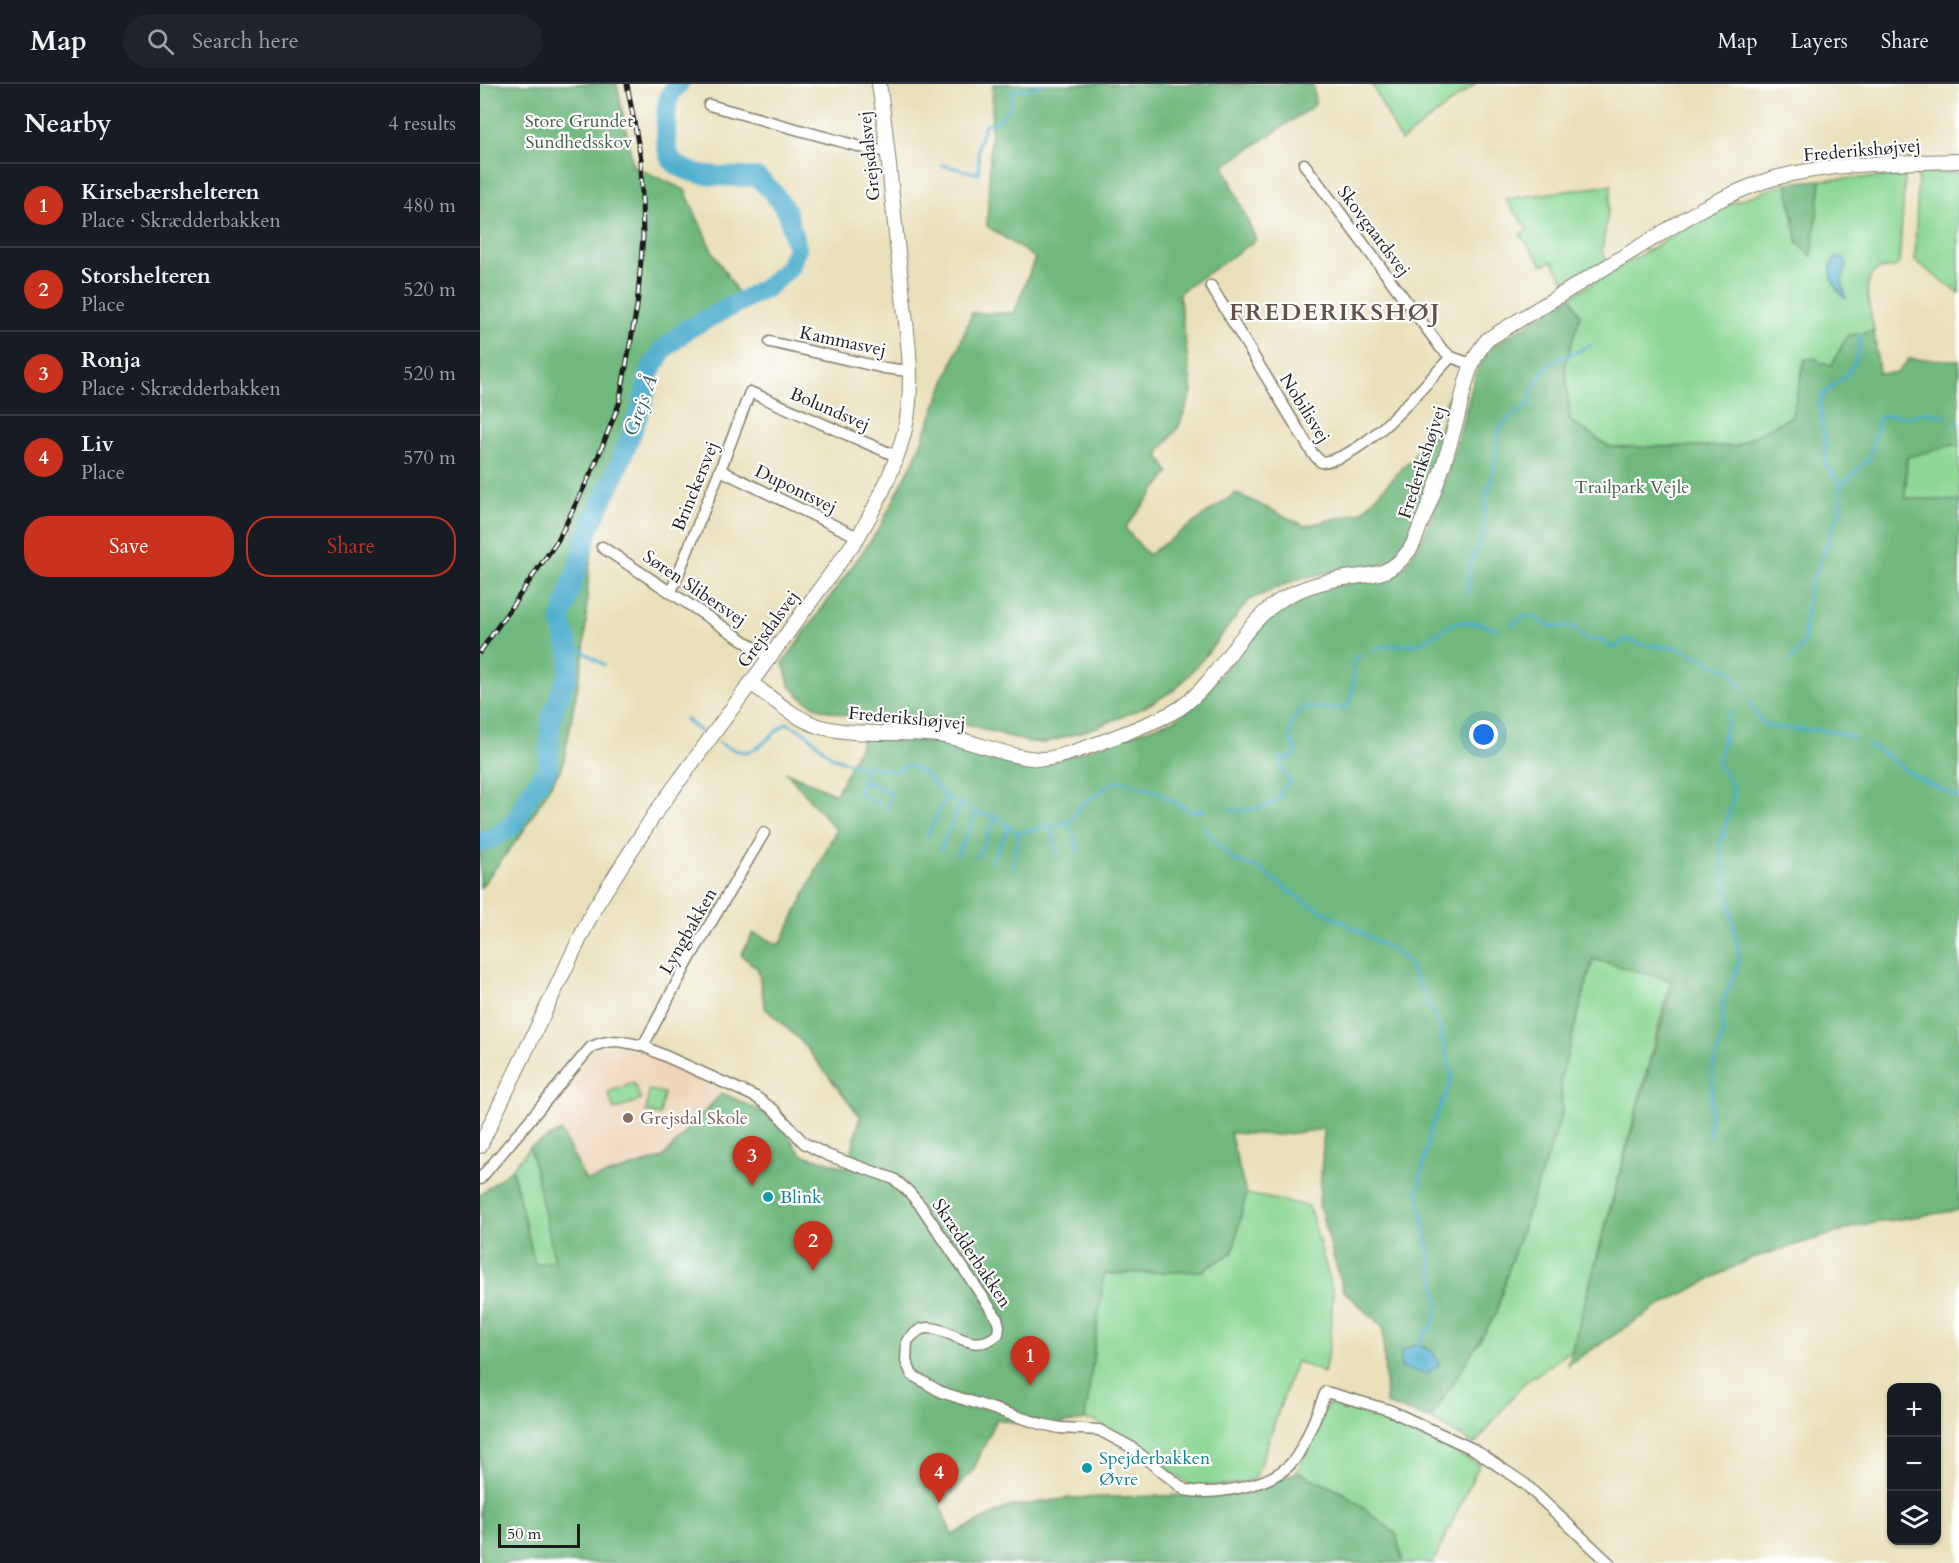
<!DOCTYPE html>
<html lang="en">
<head>
<meta charset="utf-8">
<style>
	:root { --surface:#171b24; --page:#20242c; --text:#f1f3f6; --muted:#9ea1a6; --line:#363941; --accent:#c8321e }
	body { margin:0; font-family:Cardo,serif; background:var(--page); color:var(--text) }
	.controls { position:absolute; right:18px; bottom:18px; display:grid; overflow:hidden; border-radius:12px; box-shadow:0 2px 4px #0004 }
	.controls button { width:54px; height:54px; display:grid; place-items:center; padding:0; border:0; border-bottom:2px solid var(--line); background:var(--surface); color:var(--text); font:30px sans-serif }
	.scale { position:absolute; left:18px; bottom:15px; width:82px; box-sizing:border-box; padding-left:6px; border:3px solid #1c1c1c; border-top:0; font-size:16px; line-height:21px; white-space:nowrap; color:#1c1c1c; -webkit-text-stroke:4px #fff; paint-order:stroke }
	.you { position:absolute; left:1004px; top:651px; width:21px; height:21px; margin:-15px; border:4px solid #fff; border-radius:50%; background:#1a73e8; box-shadow:0 0 0 9px #1a73e833 }
	.badge { display:grid; place-items:center; width:39px; height:39px; border-radius:50%; background:var(--accent); color:#fff; font-size:20px; font-weight:700 }
	.pin { position:absolute; translate:-50% -50px; filter:drop-shadow(0 2px 3px #0008) }
	.pin::after { content:''; position:absolute; top:32px; width:21px; height:18px; background:inherit; clip-path:polygon(0 0,100% 0,50% 100%) }
	.list { margin:0; padding:0; list-style:none }
	h2 { display:flex; justify-content:space-between; align-items:center; height:78px; margin:0; padding:0 24px; font-size:26px }
	h2 small { font-size:20px; font-weight:400; color:var(--muted) }
	.list li { display:grid; grid-template-columns:39px 1fr auto; gap:18px; align-items:center; box-sizing:border-box; height:84px; padding:0 24px; border-top:2px solid var(--line) }
	.list b { display:block; font-size:22px; white-space:nowrap }
	.list p { margin:0; font-size:20px; white-space:nowrap; color:var(--muted) }
	.list em { font-size:20px; font-style:normal; color:var(--muted) }
	.actions { display:flex; gap:12px; padding:18px 24px }
	.actions a { flex:1; padding:14px 0; border:2px solid var(--accent); border-radius:24px; text-align:center; font-size:21px; color:var(--accent) }
	.actions .main { background:var(--accent); color:#fff }
	.icon { flex:none; width:33px; height:33px; fill:none; stroke:currentColor; stroke-width:2; stroke-linecap:round; stroke-linejoin:round }
	.map { position:relative; flex:none; width:1479px; height:1479px; overflow:hidden }
	header { display:flex; align-items:center; gap:36px; box-sizing:border-box; height:84px; padding:0 30px; background:var(--surface); border-bottom:2px solid var(--line) }
	header strong { font-size:28px }
	nav { display:flex; gap:33px; margin-inline-start:auto; font-size:21px }
	.search { width:420px; height:54px; background:var(--page); display:flex; align-items:center; gap:15px; box-sizing:border-box; padding:0 21px; border-radius:33px; color:var(--muted); font-size:22px }
	main { display:flex }
	aside { flex:1; background:var(--surface) }
	.map>svg:first-child { display:block }
</style>
</head>
<body>
<header>
<strong>Map</strong>
<div class="search"><svg class="icon" aria-label="search" viewBox="0 0 24 24"><circle cx="10" cy="10" r="6"/><path d="M15 15l6 6"/></svg>Search here</div>
<nav><a>Map</a><a>Layers</a><a>Share</a></nav>
</header>
<main>
<aside>
<h2>Nearby<small>4 results</small></h2>
<ul class="list">
<li><span class="badge">1</span><div><b>Kirsebærshelteren</b><p>Place · Skrædderbakken</p></div><em>480 m</em></li>
<li><span class="badge">2</span><div><b>Storshelteren</b><p>Place</p></div><em>520 m</em></li>
<li><span class="badge">3</span><div><b>Ronja</b><p>Place · Skrædderbakken</p></div><em>520 m</em></li>
<li><span class="badge">4</span><div><b>Liv</b><p>Place</p></div><em>570 m</em></li>
</ul>
<div class="actions"><a class="main">Save</a><a>Share</a></div>
</aside>
<div class="map">
<svg width="1479" height="1479" viewBox="0 0 1479 1479">
	<rect width="100%" height="100%" fill="#fff"/>
	<filter id="ink" filterUnits="userSpaceOnUse"><feTurbulence type="fractalNoise" baseFrequency=".0167" numOctaves="2"/><feDisplacementMap in="SourceGraphic" scale="12" xChannelSelector="R" yChannelSelector="G"/><feConvolveMatrix kernelMatrix="1 2 1 2 8 2 1 2 1" color-interpolation-filters="sRGB"/></filter>
	<filter id="wash" filterUnits="userSpaceOnUse"><feTurbulence type="fractalNoise" baseFrequency=".008" numOctaves="4" result="noise"/><feDisplacementMap in="SourceGraphic" scale="24" xChannelSelector="R" yChannelSelector="G"/><feGaussianBlur stdDeviation="1.35" result="paint"/><feColorMatrix in="noise" values="0 0 0 0 0 0 0 0 0 0 0 0 0 0 0 0 0 1.4 0 .05"/><feComposite in="paint" operator="in"/></filter>
	<g filter="url(#wash)">
		<rect width="100%" height="100%" fill="#e9e0bb"/>
		<path fill="#eed6bb" d="M128,961L148,964L167,970L225,997L242,1009L182,1074L106,1097L81,1047L73,1020L101,982L118,964Z"/>
		<g fill="#8bd795" stroke="#547a58" stroke-width="1.5">
			<path d="M892,0H995L921,57Z"/>
			<path d="M1479,88V209L1435,177L1438,89Z"/>
			<path d="M1425,92L1419,179L1414,184C1374,180 1390,223 1394,247L1367,252L1352,281L1325,275L1312,332L1256,362L1130,363L1090,337L1085,280L1100,232L1091,212L1241,123L1307,99L1318,159L1332,172L1341,96Z"/>
			<path d="M1132,101L1122,167L1127,176L1085,198L1072,177L1063,181L1040,151L1048,145L1025,115Z"/>
			<path d="M1473,361L1479,362V417L1425,414L1427,373Z"/>
			<path d="M1113,875L1191,896L1092,1266L1043,1300L995,1360L950,1335L1016,1230L1030,1180L1082,1030L1081,994Z"/>
			<path d="M154,999L161,1016L134,1026L128,1008Z"/>
			<path d="M169,1006L184,1009L180,1031L166,1028Z"/>
			<path d="M50,1063L76,1177L55,1181L32,1085Z"/>
			<path d="M766,1110L829,1122L853,1208L850,1258L844,1289L816,1277L775,1395L749,1401L714,1403L616,1337L605,1336L624,1190L722,1187L753,1168Z"/>
			<path d="M861,1317C913,1332 952,1354 999,1381L953,1479H923L916,1450L864,1409L817,1388L841,1332L848,1321Z"/>
		</g>
		<g fill="#70b87e" stroke="#466a4d" stroke-width="1.5">
			<path d="M0,0H137L153,82L205,106L231,165L266,222L195,260L179,281L167,323L117,441L109,485L104,568L83,681L42,749L0,804Z"/>
			<path d="M513,0H833L835,21L744,82L776,156L699,209L712,308L699,342L678,370L689,389L645,444L668,471L756,409L825,442L882,428L962,341L967,316L977,297L979,300L951,398L923,463L909,478L884,487L850,488L815,496L769,516L722,576L696,605L663,624L614,644L565,659L548,658L480,638L450,635L372,633L341,625L324,616L310,602L303,579L399,445L435,374L492,229H534L555,174L507,142Z"/>
			<path d="M1341,96L1332,172L1318,159L1307,99Z"/>
			<path d="M1091,212L1100,232L1085,280L1090,337L1130,363L1256,362L1312,332L1325,275L1336,274L1342,280L1352,281L1367,252L1394,247L1399,289H1417L1429,275L1479,276V362L1473,361L1427,373L1425,414L1479,417V1126L1381,1141L1269,1175L1174,1225L1088,1281L1193,897L1113,875L1081,994L1082,1030L1030,1180L1016,1230L950,1335L906,1320L903,1243L863,1206L839,1121L844,1045L800,1051L750,1049L766,1110L753,1168L722,1187L624,1190L605,1336L559,1343L516,1335L493,1387L460,1421L472,1451L528,1423L590,1414L760,1410L817,1388L864,1409L916,1450L923,1479H0V1110L32,1085L55,1180L75,1177L50,1063L81,1047L106,1097L182,1074L242,1009L296,1034L321,1070L368,1084L380,1032L321,957L285,924L278,885L261,871L273,849L300,861L356,746L306,688L356,710L383,655H421L481,661L563,681L694,636L713,623L784,538L815,515L849,503L907,493L918,489L927,480L945,448L962,406L981,344L996,288L1011,263Z"/>
		</g>
		<g fill="#51afcf" stroke="#366676" stroke-width="1.5">
			<path d="M1356,174H1364L1367,180L1362,197L1366,215C1356,207 1343,185 1356,174Z"/>
			<path d="M938,1260L953,1268L959,1281L946,1290L921,1284V1267Z"/>
		</g>
		<g fill="none" stroke-linecap="round" stroke-linejoin="round">
			<g stroke="#51afcf" stroke-width="3">
				<path d="M462,81L499,90L498,61L505,40L516,39L532,21V7L556,3L561,0"/>
				<path d="M1476,338L1479,339"/>
				<path d="M1361,402L1347,382L1340,319C1343,305 1357,301 1366,291C1376,281 1380,265 1379,251"/>
				<path d="M989,510V484L1004,447L1006,413L1014,386L1019,345L1033,331L1047,323L1050,318L1051,308L1066,282L1111,261"/>
				<path d="M1032,541L1041,533L1053,532C1067,543 1075,544 1092,542C1099,547 1103,554 1110,557L1119,554L1130,563L1136,564L1142,557L1152,556L1162,561L1199,564L1253,588L1263,606"/>
				<path d="M86,556L124,581"/>
				<path d="M893,567L902,562L939,560L976,538L996,539L1017,545"/>
				<path d="M1311,577L1325,558L1324,547L1329,504L1348,459L1351,445L1361,427V402L1389,375L1399,334L1407,331L1430,333L1446,328L1466,333"/>
				<path d="M1269,619L1284,641C1313,649 1346,641 1374,654"/>
				<path d="M205,635L222,649"/>
				<path d="M239,659C277,680 278,659 307,639L327,650L352,673L372,680L415,687L429,681L445,690L466,713L500,730L517,733L538,749L589,738L602,721L635,698L642,697L677,708L712,728L726,726"/>
				<path d="M1388,661L1408,672L1431,690L1479,714"/>
				<path d="M385,682L379,710L400,720"/>
				<path d="M381,697L411,707L407,725"/>
				<path d="M750,726C770,728 784,725 801,714V707L810,698L802,687L801,674H812L816,670V665L810,656C812,606 838,631 867,623C874,613 875,589 873,577L881,570"/>
				<path d="M589,739L599,768"/>
				<path d="M571,743L578,773"/>
				<path d="M723,743L753,776L778,784L819,814L916,868L927,877L959,941L972,991L970,1000L950,1047L938,1108L959,1222L952,1241L938,1260"/>
				<path d="M447,752L466,713"/>
				<path d="M460,766L480,720"/>
				<path d="M477,771L496,729"/>
				<path d="M497,773L517,733"/>
				<path d="M511,779L529,742"/>
				<path d="M533,785L538,749"/>
				<path d="M1229,1053L1233,982L1243,952V917L1257,886L1259,872L1240,763L1254,710L1251,699L1238,679L1250,627"/>
			</g>
			<path stroke="#51afcf" stroke-width="20" d="M0,758L11,755L33,741L52,706L68,684L71,634L88,590L90,571L81,535L111,440L135,391L162,322L169,289L183,266L206,246L286,204L309,184L317,164L306,126L292,107L277,93C255,93 205,95 191,75C185,66 186,49 186,38C186,25 187,9 199,0"/>
		</g>
	</g>
	<g filter="url(#ink)">
		<g fill="none" stroke-linecap="round" stroke-linejoin="round">
			<g stroke="#827e6c" stroke-width="13">
				<g id="minor">
					<path d="M229,21L392,66L407,67"/>
					<path d="M824,80L961,264L971,273L991,280"/>
					<path d="M731,202L833,370L841,378C885,375 941,304 971,273"/>
					<path d="M290,258L404,284L429,287"/>
					<path d="M240,386L378,453"/>
					<path d="M122,463L290,574"/>
					<path d="M191,508L240,386L270,308L416,372"/>
					<path d="M163,962L210,874L284,749"/>
					<path d="M0,1095L111,963C132,954 142,957 163,962L276,1013L294,1026L324,1059L347,1071L414,1095L428,1107L441,1122L517,1234L519,1242L518,1250C490,1275 469,1238 442,1245C437,1246 431,1253 427,1257L426,1277L432,1291L461,1308L561,1340L580,1344L619,1346L651,1363L705,1406C736,1412 794,1402 814,1376C825,1363 838,1325 846,1308L909,1326L995,1366L1045,1400L1129,1479"/>
				</g>
			</g>
			<g stroke="#827e6c" stroke-width="16">
				<g id="tertiary">
					<path d="M271,599C293,615 315,635 341,643C380,653 420,646 458,651C493,656 527,674 563,675C583,675 682,636 700,624C740,596 758,545 799,517C816,506 838,499 858,495C889,489 906,496 928,468C934,461 937,451 940,442C956,406 968,369 978,331C985,303 988,277 1008,255L1223,124C1247,112 1270,101 1295,94C1355,78 1418,79 1479,77"/>
					<path d="M0,1062L115,823L176,728L378,453C398,419 416,383 425,345C437,291 424,231 419,177C412,118 408,58 399,0"/>
				</g>
			</g>
			<use href="#minor" stroke="#fff" stroke-width="10"/>
			<use href="#tertiary" stroke="#fff" stroke-width="14"/>
			<g stroke="#1c1c1c" stroke-width="5">
				<path id="rail" d="M0,568L78,456L114,383L139,320L157,223L163,153L161,75L147,0"/>
			</g>
			<use href="#rail" stroke="#fff" stroke-width="3" stroke-dasharray="9" stroke-linecap="butt"/>
		</g>
	</g>
	<circle fill="#8d6e63" stroke="#fff" stroke-width="2" cx="148" cy="1034" r="6"/>
	<g fill="#0f9aa8" stroke="#fff" stroke-width="2">
		<circle cx="288" cy="1113" r="6"/>
		<circle cx="607" cy="1384" r="6"/>
	</g>
	<g text-anchor="middle" stroke-width="4.5" stroke-linejoin="round" paint-order="stroke">
		<g font-size="18" fill="#435d46" stroke="#fff">
			<text x="99" y="43">Store Grundet<tspan x="99" dy="21">Sundhedsskov</tspan></text>
			<text x="1152" y="409">Trailpark Vejle</text>
		</g>
		<g font-size="18" fill="#1c1c1c" stroke="#fff">
			<text transform="translate(1382 66) rotate(-5)" y="6">Frederikshøjvej</text>
			<text transform="translate(389 72) rotate(-96)" y="6">Grejsdalsvej</text>
			<text transform="translate(894 147) rotate(53)" y="6">Skovgaardsvej</text>
			<text transform="translate(363 257) rotate(12)" y="6">Kammasvej</text>
			<text transform="translate(825 324) rotate(58)" y="6">Nobilisvej</text>
			<text transform="translate(350 325) rotate(23)" y="6">Bolundsvej</text>
			<text transform="translate(942 378) rotate(-72)" y="6">Frederikshøjvej</text>
			<text transform="translate(215 402) rotate(-68)" y="6">Brinckersvej</text>
			<text transform="translate(316 405) rotate(26)" y="6">Dupontsvej</text>
			<text transform="translate(215 504) rotate(34)" y="6">Søren Slibersvej</text>
			<text transform="translate(288 545) rotate(-54)" y="6">Grejsdalsvej</text>
			<text transform="translate(427 634) rotate(5)" y="6">Frederikshøjvej</text>
			<text transform="translate(208 847) rotate(-60)" y="6">Lyngbakken</text>
			<text transform="translate(492 1169) rotate(56)" y="6">Skrædderbakken</text>
		</g>
		<g font-size="18" fill="#785e54" stroke="#fff" text-anchor="start">
			<text x="160" y="1040">Grejsdal Skole</text>
		</g>
		<g font-size="18" fill="#0d838f" stroke="#fff" text-anchor="start">
			<text x="300" y="1119">Blink</text>
			<text x="619" y="1380">Spejderbakken<tspan x="619" dy="21">Øvre</tspan></text>
		</g>
		<g font-size="20" font-style="italic" fill="#345e6d" stroke="#fff">
			<text transform="translate(160 321) rotate(-70)" y="7">Grejs Å</text>
		</g>
		<g font-size="24" font-weight="bold" letter-spacing="1.5" fill="#625248" stroke="#fff">
			<text x="855" y="236">FREDERIKSHØJ</text>
		</g>
	</g>
</svg>
<div class="controls">
<button>+</button>
<button>−</button>
<button><svg class="icon" aria-label="layers" viewBox="0 0 24 24"><path d="M12 4l9 5-9 5-9-5zM3 14l9 5 9-5"/></svg></button>
</div>
<div class="scale">50 m</div>
<div class="you"></div>
<div class="pin badge" style="left:550px;top:1302px">1</div>
<div class="pin badge" style="left:333px;top:1187px">2</div>
<div class="pin badge" style="left:272px;top:1102px">3</div>
<div class="pin badge" style="left:459px;top:1419px">4</div>
</div>
</main>
</body>
</html>
